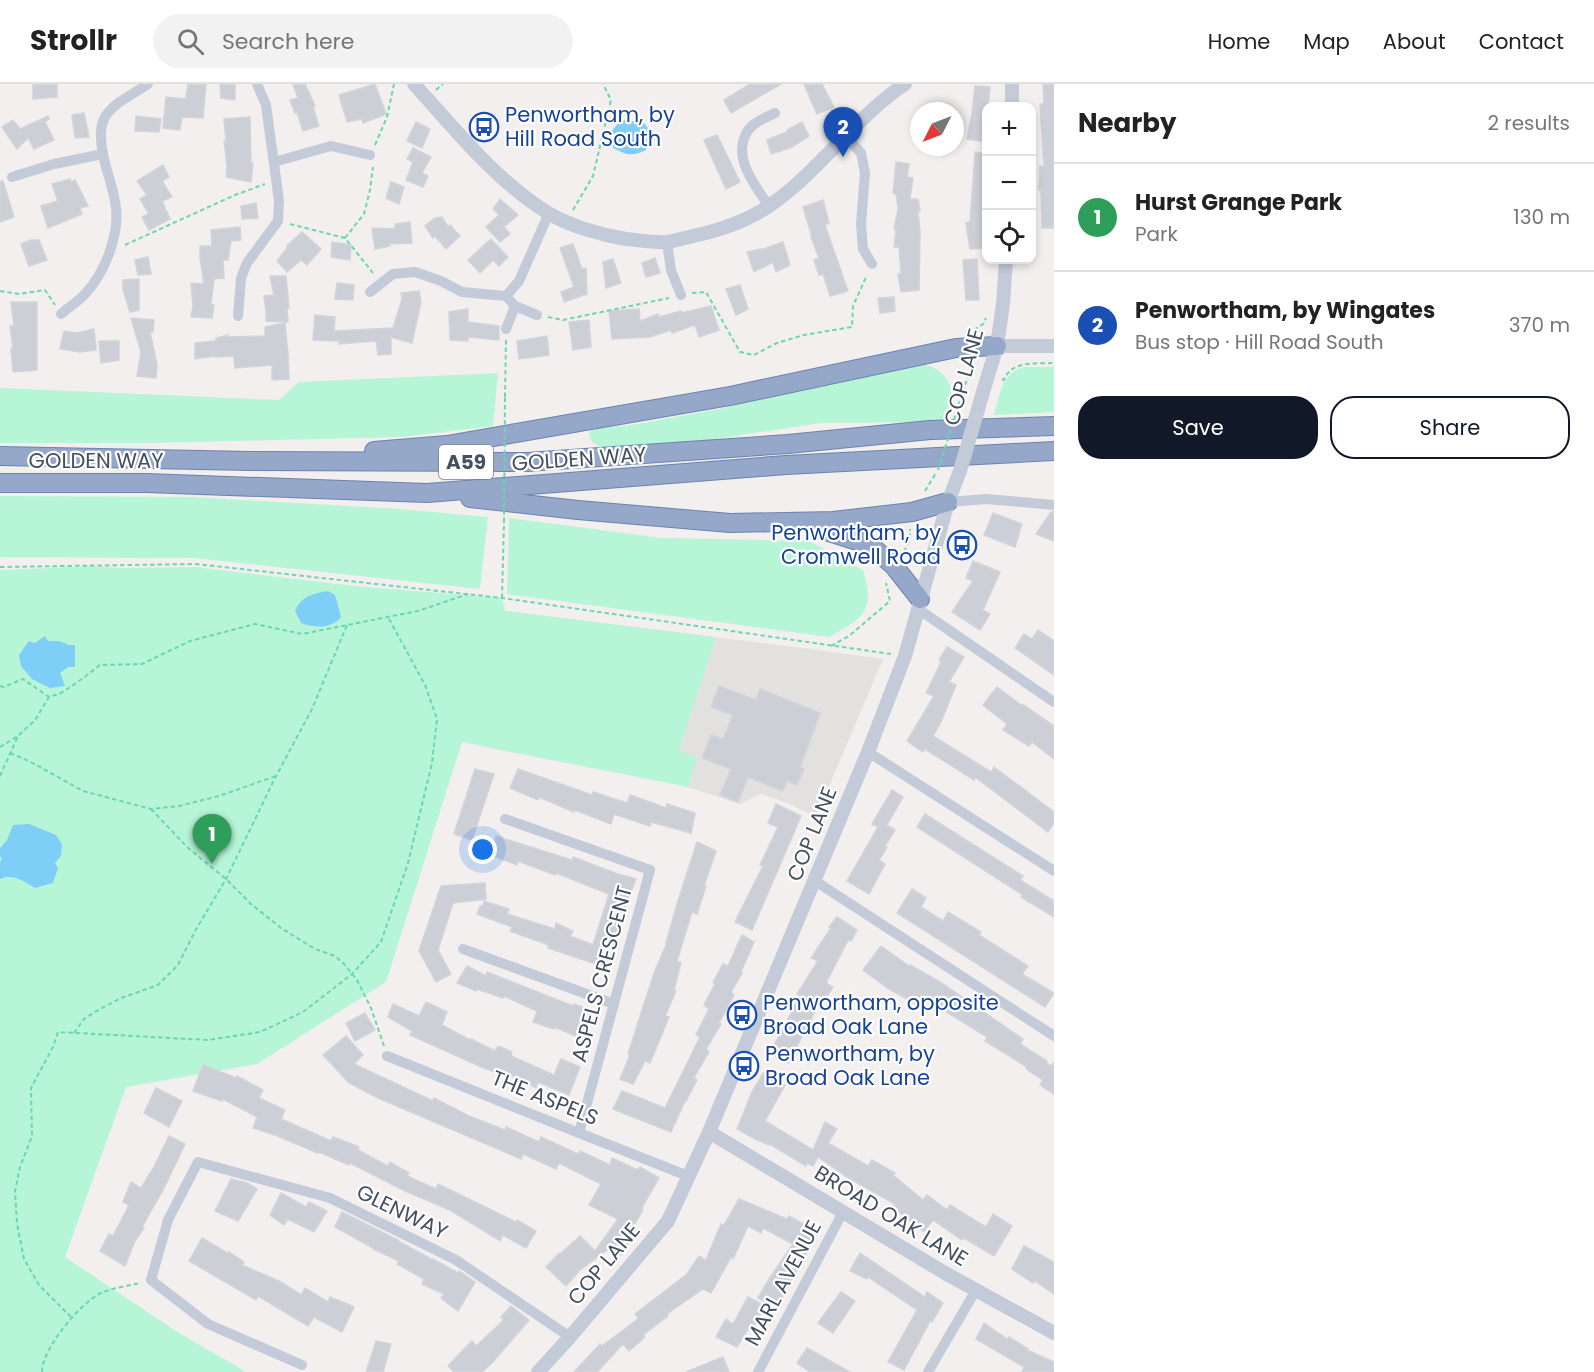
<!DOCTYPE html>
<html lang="en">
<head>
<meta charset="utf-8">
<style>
	:root { --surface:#fff; --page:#f2f2f2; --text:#222; --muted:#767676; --line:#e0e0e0; --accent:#111827 }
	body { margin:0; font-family:Poppins,sans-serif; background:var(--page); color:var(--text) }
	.controls { position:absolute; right:18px; top:18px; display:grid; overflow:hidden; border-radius:12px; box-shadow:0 3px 9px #0003 }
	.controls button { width:54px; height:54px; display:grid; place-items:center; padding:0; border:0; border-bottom:2px solid var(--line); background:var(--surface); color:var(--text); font:30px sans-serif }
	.compass { position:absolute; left:910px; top:18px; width:54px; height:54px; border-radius:50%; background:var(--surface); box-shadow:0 3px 9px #0003; rotate:228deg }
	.you { position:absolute; left:483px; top:766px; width:21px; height:21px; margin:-15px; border:4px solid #fff; border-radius:50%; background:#1a73e8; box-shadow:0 0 0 9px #1a73e833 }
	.badge { display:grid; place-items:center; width:39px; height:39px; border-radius:50%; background:var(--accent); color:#fff; font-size:20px; font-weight:700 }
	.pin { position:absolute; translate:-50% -50px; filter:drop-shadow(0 2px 3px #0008) }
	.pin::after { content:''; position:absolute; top:32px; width:21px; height:18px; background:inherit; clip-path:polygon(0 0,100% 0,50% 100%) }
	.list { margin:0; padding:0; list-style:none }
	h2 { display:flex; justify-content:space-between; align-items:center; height:78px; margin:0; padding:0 24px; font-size:26px }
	h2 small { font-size:20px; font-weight:400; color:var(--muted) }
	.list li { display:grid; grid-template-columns:39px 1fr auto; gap:18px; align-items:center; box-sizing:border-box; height:108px; padding:0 24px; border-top:2px solid var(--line) }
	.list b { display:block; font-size:22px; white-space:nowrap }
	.list p { margin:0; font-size:20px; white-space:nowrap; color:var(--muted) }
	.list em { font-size:20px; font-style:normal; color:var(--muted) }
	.actions { display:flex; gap:12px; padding:18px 24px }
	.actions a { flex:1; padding:14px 0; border:2px solid var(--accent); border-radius:24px; text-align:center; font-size:21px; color:var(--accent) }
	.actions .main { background:var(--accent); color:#fff }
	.icon { flex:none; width:33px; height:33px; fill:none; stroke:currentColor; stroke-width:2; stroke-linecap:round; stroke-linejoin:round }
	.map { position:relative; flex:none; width:1054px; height:1288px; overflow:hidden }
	header { display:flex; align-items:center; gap:36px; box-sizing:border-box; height:84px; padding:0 30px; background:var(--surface); border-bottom:2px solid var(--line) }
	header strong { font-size:28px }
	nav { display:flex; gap:33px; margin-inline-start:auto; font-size:21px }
	.search { width:420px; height:54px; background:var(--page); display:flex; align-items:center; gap:15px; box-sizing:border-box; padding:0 21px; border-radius:33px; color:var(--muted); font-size:22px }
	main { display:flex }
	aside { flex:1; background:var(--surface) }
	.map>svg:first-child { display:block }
</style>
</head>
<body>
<header>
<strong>Strollr</strong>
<div class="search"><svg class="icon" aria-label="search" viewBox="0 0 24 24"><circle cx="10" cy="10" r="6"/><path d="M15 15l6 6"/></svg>Search here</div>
<nav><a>Home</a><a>Map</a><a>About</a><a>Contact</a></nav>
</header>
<main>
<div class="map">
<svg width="1054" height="1288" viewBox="0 0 1054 1288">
	<rect width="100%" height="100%" fill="#f2efee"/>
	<path fill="#e3e0e0" d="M505,527L803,564L883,575L816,733L790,720L761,710L740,720L681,701L479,662Z"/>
	<g fill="#b7f5d7">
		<path d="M918,279C935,281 954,294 951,314C949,322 945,330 943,338L821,339L702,357L600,363L592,358L589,352L590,347L599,344L632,341L724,324L778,308Z"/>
		<path d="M1024,283H1054V328L994,331C1000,311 1001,289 1024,283Z"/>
		<path d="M498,289L493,342L402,353L150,359H0V304L279,316L299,298Z"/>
		<path d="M0,412L192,413L400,425L488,433L480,505L194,474L0,473Z"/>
		<path d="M509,434L662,454L809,457L864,487C865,495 868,504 868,512C868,535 846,543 829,553L507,510Z"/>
		<path d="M93,482L122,484L195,483L354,502L502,514L505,527L716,553L679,666L697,674L688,703L462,658L386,898L257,980L126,1003L65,1173L179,1249L243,1286V1288H0V486Z"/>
	</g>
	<g fill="#7fcef7">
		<path d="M621,36L643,38L653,50L646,66C632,73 627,71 613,64L610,49Z"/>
		<path d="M328,507L335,511L341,533C331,545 315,544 301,539L295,527C300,513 314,509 328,507Z"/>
		<path d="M45,552L48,557H59L69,561H75V583H68L60,589L65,602L50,604L32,595L21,582L19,571L29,557L35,559Z"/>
		<path d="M29,740L56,751L62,760L61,772L55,779L58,784L53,799L35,804C24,797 13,789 0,795V778L2,775L0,772V764L7,756L13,741Z"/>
	</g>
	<g fill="#cdcfd7" stroke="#d2d3db" stroke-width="1.5">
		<path d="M47,0H57V13L33,15V1Z"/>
		<path d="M188,0H206L203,34L182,33L180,46L163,44L166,13L186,15Z"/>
		<path d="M220,0L235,1V16L221,14Z"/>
		<path d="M293,0H305L315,22L313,23L319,42L303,47L297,28L295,29L290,16L298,14Z"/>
		<path d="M375,0L386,30L363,39L362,35L347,38L339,11Z"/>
		<path d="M750,0H781L731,29L724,16Z"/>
		<path d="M804,0H822L834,23L817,30Z"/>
		<path d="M1043,0H1054V144H1042L1041,107L1039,106L1040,82L1044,83L1040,20L1044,19Z"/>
		<path d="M975,2L990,3L988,22H987V58L967,55L972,29Z"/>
		<path d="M84,29L89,53L75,54L72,31Z"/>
		<path d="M48,32L49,35L45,38L54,56L34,65L28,54L17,65L2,43L13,36L20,45Z"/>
		<path d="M136,32L161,35L159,48L135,47Z"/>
		<path d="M250,33L251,79H253L251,98L226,93L227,82L224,57H226L224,35Z"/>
		<path d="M416,38L430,45L422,64L407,57Z"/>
		<path d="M802,38L809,52L792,63L771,70L767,56L787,48V46Z"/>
		<path d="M717,51L740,98L726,105L704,56Z"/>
		<path d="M413,64L431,73L422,89L428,92L423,103L406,96L413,78L407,75Z"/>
		<path d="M975,68L987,70L985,103H987V108L984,133L986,164L970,165L966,139L970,138Z"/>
		<path d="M896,78L909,80L907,93L913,94L910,115H918L920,127H918L920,148L919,206L901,208L898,190H901L899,163H894L896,145H894L898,125L896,110L893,109Z"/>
		<path d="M163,81L169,93L162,97L172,113L162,117L170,135L149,146L142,133L149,130L140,115L147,111L137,97Z"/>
		<path d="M70,95L71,98L75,96L88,122L80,124L82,130L48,144L41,122L58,117L52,100Z"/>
		<path d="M3,97L14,133L0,138V98Z"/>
		<path d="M391,98L404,103L399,120L386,114Z"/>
		<path d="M500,115L518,131L504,143L510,150L500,158L486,143L499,131L493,125Z"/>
		<path d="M823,116L829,139L825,141L848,207L830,212L823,190L819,191L814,176L819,174L811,153H812L803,123Z"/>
		<path d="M256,119L258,134L242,135L241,122Z"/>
		<path d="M442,133L448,143L450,141L460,152L446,165L435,152L433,154L425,142L435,134Z"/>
		<path d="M410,138L412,159L389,160L390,162L375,165L372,144L395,145V140Z"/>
		<path d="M240,143L241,156L231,157L228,176H223L224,194L214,195L211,220L214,221L212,234L191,233L193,222L191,199L204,200L200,174V162H212L211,146Z"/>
		<path d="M302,148L321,165L307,181L301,176L287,188L277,177L288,163L287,162Z"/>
		<path d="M491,155L508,173L499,182L493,176L480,189L468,176Z"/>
		<path d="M31,156H39L47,176L29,182L21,160Z"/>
		<path d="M332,158L351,161L350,176L331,173Z"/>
		<path d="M783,158L790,181L776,188L773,178L754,188L747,168L761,165V166Z"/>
		<path d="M573,160L582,185L586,184L587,210L564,218L561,208L574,203L560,164Z"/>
		<path d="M148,173L151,190L138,191L135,176Z"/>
		<path d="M655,174L660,189L646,193L642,179Z"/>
		<path d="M613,175L621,199L606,204L603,178Z"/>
		<path d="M977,175L979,216H966L963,176Z"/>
		<path d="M270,192H286L289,224H287L288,238L266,237V228L264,212L274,211Z"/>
		<path d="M139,195V226L130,228L123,206V196Z"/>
		<path d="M337,199L354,201L353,216L335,215Z"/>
		<path d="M740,201L748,225L736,231L726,205Z"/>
		<path d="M419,207L421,218L412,259L391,253V270L378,271L376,257L339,260V257L313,256L315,231L335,233L334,247L393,244L402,215L401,209Z"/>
		<path d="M894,213L895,227L880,229L878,214Z"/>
		<path d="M11,218H37V286L13,288L11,264H13L10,242H14Z"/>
		<path d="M711,222L719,246L699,253L695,241L672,249L671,246L650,253L612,255L609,227L639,225L640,237L658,230L659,233L681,227L682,229Z"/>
		<path d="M468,225V238L499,242V256L468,253V257L450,256L449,228Z"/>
		<path d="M131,234L154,236L153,248H150L157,280L156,294L137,292L141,268Z"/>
		<path d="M589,236L591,263L573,266L569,238Z"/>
		<path d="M285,239L288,270L289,295L272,296V281L235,284L234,272L216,273V272L195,275V259L216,257V254L228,251V253L265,252V243Z"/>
		<path d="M94,245L96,266L80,268L60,265L64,247L77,249Z"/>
		<path d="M547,252L549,271L519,275L517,257Z"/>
		<path d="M99,257H119V276L101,279Z"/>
		<path d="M1051,428H1054V457L1036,450Z"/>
		<path d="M993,429L1022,440L1015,463L984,451Z"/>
		<path d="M973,477L1000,488L983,526L990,530L980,546L952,528L973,497L966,494Z"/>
		<path d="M1038,546L1054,557V591L1015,564L1024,550L1032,555Z"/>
		<path d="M947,563L964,573L949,598L956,601L941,638L933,652L991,688L994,683L1054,728V739L1048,748L975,693L974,696L925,665L923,668L907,657L934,612L926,609L941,578L939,576Z"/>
		<path d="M719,602L756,616L760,605L820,629L800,684L804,685L797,701L787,697L783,707L748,693L738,718L720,711L731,685L702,674L711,651L723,655L733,631L711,623Z"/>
		<path d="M997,603L1021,621L1022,620L1054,642V675L1032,658L1029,662L1003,646L1007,640L983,621Z"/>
		<path d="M475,685L494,690L472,756L454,750Z"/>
		<path d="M518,685L592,711L593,708L627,719L630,711L666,724L667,720L695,729L691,749L651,738L650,742L614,730L611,740L575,726L574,728L539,713L538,716L510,704Z"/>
		<path d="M892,706L903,713L887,741L895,746L885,762L887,763L879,776L885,780L869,810L847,797L878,743L872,740Z"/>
		<path d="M776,720L801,732L752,846L735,838L763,782L760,781L778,743L768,739Z"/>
		<path d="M925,730L1023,792L1020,796L1054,817V833L1021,813L1023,811L917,743Z"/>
		<path d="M496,752L572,776L573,773L615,789L636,795L623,828L614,864L605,883L548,864L549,861L510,847L512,843L477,830L480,822H483L484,817L509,825L507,830L555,845L556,839L573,847L570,852L593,861L609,810L556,789L555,791L518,777L517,781L491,771Z"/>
		<path d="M697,758L716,767L704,802H706L697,830L692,828L677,877L681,879L674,906L676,907L665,932L669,933L650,979L645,977L633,1000L620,995L630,971L628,970L654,889L667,859H666L676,823Z"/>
		<path d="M485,799L486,815L453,819L438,866L451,890L436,898L419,867L441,802Z"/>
		<path d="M912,805L926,814L921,823L943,837L948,828L981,848L979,851L1028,882L1022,890L1054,909L1045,923L897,829Z"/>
		<path d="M837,833L857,846L851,857L848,856L826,899L833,903L820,923L818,922L788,979L770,969L800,912L797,910L818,877L811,874L831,844L829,843Z"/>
		<path d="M742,851L754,858L741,888L742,889L731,908L734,911L719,939L721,940L706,965L709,968L694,993L697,996L686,1017H685L671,1048L613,1025L622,1007L665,1024L700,953L696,951L709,925L704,921L715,900L713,898L723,880L728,882Z"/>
		<path d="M881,862L909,882L910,881L940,898L1023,955L1020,960L1047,977L1046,979L1051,982L1054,978V1010L1040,1001L1043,996L1026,985L1027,983L985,957L987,953L924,914L918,921L889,905L863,886Z"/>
		<path d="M467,882L486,892L487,888L573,922L574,920L594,927L583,955L554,943V945L533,938L537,927L504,912L503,914L477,905L476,907L457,899Z"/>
		<path d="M426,918L447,928L442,941L470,956L471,955L495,967L498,962L512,968L511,972L554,991L561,975L580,983L569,1011L538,998L536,1004L506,989L505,992L479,982L410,951L412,947L388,933L393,920L419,932Z"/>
		<path d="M365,929L375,946L355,957L346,939Z"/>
		<path d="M346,952L363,971L354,980L433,1017L434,1014L469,1032L505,1046L506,1043L539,1058L541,1053L578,1070L580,1067L610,1081L612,1074L638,1086L640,1083L659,1094L641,1125L643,1126L632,1144L636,1147L621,1171L610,1164L580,1186L566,1202L546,1183L559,1169L560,1170L580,1152L595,1167L618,1135L589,1121L601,1100L559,1079L556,1085L523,1070L521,1075L378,1014L349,999L323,971Z"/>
		<path d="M203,981L236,994L237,992L263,1006L259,1014L285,1026L281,1035L331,1057L333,1053L359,1063L358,1066L388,1082L390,1078L409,1089L407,1092L436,1105L438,1100L516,1138L517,1136L536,1147L526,1164L503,1151L500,1157L450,1126L405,1107L350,1079L349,1081L319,1068L318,1069L275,1051L253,1044L257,1033L223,1015L222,1017L193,1007Z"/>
		<path d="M763,989L785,1001L765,1037L813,1066L825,1038L837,1045L828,1059L868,1082L872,1076L895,1089L893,1091L923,1116L927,1111L947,1126L950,1121L986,1143L993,1130L1012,1142L994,1172L964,1154L962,1156L933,1136L924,1148L892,1123L895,1120L847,1093L818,1073L813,1082L807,1079L806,1082L770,1060L769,1061L755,1055L737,1045L752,1008Z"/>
		<path d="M156,1004L182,1017L169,1043L144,1029Z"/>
		<path d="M169,1052L185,1060L163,1106L142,1143L144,1144L135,1157L125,1182L100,1167L109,1150L113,1152L129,1121L123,1118L131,1098L141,1104L154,1083Z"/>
		<path d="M231,1095L247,1099L257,1105L238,1137L215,1127Z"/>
		<path d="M281,1109L306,1123L309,1118L327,1127L314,1148L288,1135L284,1141L270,1131Z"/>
		<path d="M739,1115L787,1135L789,1132L818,1148L776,1224L758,1214L769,1195L793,1160L763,1144L761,1149L748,1142L733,1175L731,1173L711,1209L703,1205L667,1230L668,1232L643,1251L645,1253L629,1267L623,1260L597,1288H574L600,1260L602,1262L639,1234L635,1230L687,1190L699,1172L706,1176L721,1140L724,1141Z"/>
		<path d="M342,1128L398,1156V1157L433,1176V1175L458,1189L459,1187L475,1198L458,1227L441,1214L444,1210L422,1200L424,1195L397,1180L399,1177L373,1165V1164L335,1143Z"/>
		<path d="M202,1154L229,1170V1168L244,1178L242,1181L281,1198L301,1211L305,1204L328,1218L330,1213L354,1223L342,1248L314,1233L308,1242L258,1212L256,1216L189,1177Z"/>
		<path d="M1024,1162L1054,1178V1210L1035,1197L1033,1199L1012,1185Z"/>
		<path d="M860,1169L925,1213L927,1208L943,1219L932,1238L930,1237L904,1286L888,1278L917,1226L868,1193L867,1195L850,1187Z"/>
		<path d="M841,1208L855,1217L833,1249L818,1239Z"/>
		<path d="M748,1213L765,1222L753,1245L749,1244L737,1263L716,1253L726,1235L733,1240Z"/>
		<path d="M511,1222L529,1236L492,1279L482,1288H454L448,1282L472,1257L476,1262L504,1236L501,1233Z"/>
		<path d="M984,1239L1007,1255L1009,1253L1028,1265L1027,1266L1054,1278V1288H1022L1024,1283L976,1255Z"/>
		<path d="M376,1257L391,1260L383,1288H366Z"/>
		<path d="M807,1264L850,1288H810L797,1279Z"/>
		<path d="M723,1273L729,1288H686Z"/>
	</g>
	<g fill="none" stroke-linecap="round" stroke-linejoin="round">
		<g stroke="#6b83b0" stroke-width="20">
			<g id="trunk">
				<path d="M374,367L447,361L730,312L956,264L997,262"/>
				<path d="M0,372L250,377L527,378L788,360L930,346L1054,342"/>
				<path d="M0,399H146L427,409L786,381L1054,367"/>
				<path d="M470,414L578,426L730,439L833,437L912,428L948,418"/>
				<path d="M813,443L870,461L894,482L920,515"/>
			</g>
		</g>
		<g stroke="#6bd7b0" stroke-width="2" stroke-dasharray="4.5 3" stroke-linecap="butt">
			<path d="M436,6L443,0"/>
			<path d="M375,61L387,33L394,0"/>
			<path d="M573,126L593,92L611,16L603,0"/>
			<path d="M290,140L345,154L373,189"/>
			<path d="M345,154L364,130L370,106L373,83"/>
			<path d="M125,161L235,111L265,100"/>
			<path d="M0,207L19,210L45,206L55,221"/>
			<path d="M692,209L706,208L740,268L754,271L777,259L804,251L852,243L853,222L867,191"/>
			<path d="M548,233L563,236L669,214"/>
			<path d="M974,246L983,240L986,234"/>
			<path d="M971,285V278"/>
			<path d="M1002,295L1004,296C1011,276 1037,280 1054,279"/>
			<path d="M965,301L971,285"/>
			<path d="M505,313L506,256"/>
			<path d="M925,407L936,389"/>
			<path d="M904,468L910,455V445"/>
			<path d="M0,483L196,480L502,514L891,570"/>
			<path d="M502,514L504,438"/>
			<path d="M831,562L849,552L890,517L886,499"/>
			<path d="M0,602L4,603L23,595L49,613"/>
			<path d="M0,663L18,652L35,636L49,613L61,609L78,598L100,581L142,580L190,557L255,540L302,550L418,527L468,510"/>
			<path d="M10,669L31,678L83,707L151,725L179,722L219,712L276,692"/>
			<path d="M0,692L18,652"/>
			<path d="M151,725L187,763L226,795L251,820L281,844L315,865L335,872L344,880L357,896L371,924L384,962"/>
			<path d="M74,949L84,935L100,925L121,914L158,901L178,881L195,847L226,795L275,694L312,625L347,541"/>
			<path d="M71,1233L39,1201L24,1175L17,1140L15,1107L20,1083L32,1052L31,1004L53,963L58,948L208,956L260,948L303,928L352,890L381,858L408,779L432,679L437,635L425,601L388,533"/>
			<path d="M42,1288C42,1265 79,1221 99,1210C111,1204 127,1202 140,1199"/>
		</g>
		<g stroke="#c3cbd8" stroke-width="10">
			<path d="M844,51L861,69L865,89L861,140L863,165L872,180"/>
			<path d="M274,78L331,62L370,71"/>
			<path d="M12,93L54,80L103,70"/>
			<path d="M769,122C755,102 732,73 747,48C753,38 765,34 775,29"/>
			<path d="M667,158L671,186L681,211"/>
			<path d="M370,208L393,190L415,188L441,197L462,208L506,212L519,197L549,129"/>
			<path d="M506,212L515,222L506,245"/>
			<path d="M515,222L537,231"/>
			<path d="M61,230C69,223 79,217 86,209C105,188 119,152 116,124C114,104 105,85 102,65C101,54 99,44 105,33C114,18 134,10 148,0"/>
			<path d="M238,232L241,194L247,179L278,137L279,117L266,21L257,0"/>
			<path d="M948,418L987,415L1054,421"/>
			<path d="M918,525L1054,618"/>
			<path d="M868,668L1054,787"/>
			<path d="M505,735L650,786L579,1049"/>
			<path d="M815,797L1054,952"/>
			<path d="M463,865L614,920"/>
			<path d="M387,972L579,1049L688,1092"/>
			<path d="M302,1281L208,1240L151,1196L168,1136L198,1078L330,1114L456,1176L570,1253"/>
			<path d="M758,1288L843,1128"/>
			<path d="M928,1288L976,1206"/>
		</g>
		<g stroke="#c3cbd8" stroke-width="14">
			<path d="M414,0C455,45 496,97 548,129C570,142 601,151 626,155C639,156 653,159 667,158C675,157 685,154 693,152C720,146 747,137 769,122C819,88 854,34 905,0"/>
			<path d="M1012,22V0"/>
			<path d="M997,262H1054"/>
			<path d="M983,308L997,262L1003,220L1006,176"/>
			<path d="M709,1048L945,1189L1054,1249"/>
			<path d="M538,1288L570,1253L668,1137L709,1048L868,668L905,572L948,418L960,387"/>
		</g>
		<use href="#trunk" stroke="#96a8ca" stroke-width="18"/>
		<g stroke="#6bd7b0" stroke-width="2" stroke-dasharray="4.5 3" stroke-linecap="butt">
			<path d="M938,386L965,301"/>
			<path d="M504,438L505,313"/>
		</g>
		<path stroke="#c3cbd8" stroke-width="14" d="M960,387L983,308"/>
	</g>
	<defs>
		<g id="bus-ring" transform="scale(1.5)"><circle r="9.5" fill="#fff" stroke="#1a4fb4" stroke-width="1.5"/><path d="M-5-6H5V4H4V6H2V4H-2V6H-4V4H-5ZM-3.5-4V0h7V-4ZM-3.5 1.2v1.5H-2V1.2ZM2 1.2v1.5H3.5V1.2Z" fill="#1a4fb4"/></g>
	</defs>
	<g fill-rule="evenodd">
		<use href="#bus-ring" x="484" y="43"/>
		<use href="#bus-ring" x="962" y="461"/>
		<use href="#bus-ring" x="742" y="931"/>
		<use href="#bus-ring" x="744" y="982"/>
	</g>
	<g text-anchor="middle" stroke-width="4.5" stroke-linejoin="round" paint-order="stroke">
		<rect fill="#fff" stroke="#7c848f" stroke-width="1.5" x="439" y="361" width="54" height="34" rx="4.5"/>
		<g font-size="20" font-weight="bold" fill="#444f5f">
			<text x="466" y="385">A59</text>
		</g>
		<g font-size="21" fill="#164399" stroke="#fff" text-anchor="start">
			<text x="505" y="38">Penwortham, by<tspan x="505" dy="24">Hill Road South</tspan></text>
			<text x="941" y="456" text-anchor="end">Penwortham, by<tspan x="941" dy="24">Cromwell Road</tspan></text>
			<text x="763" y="926">Penwortham, opposite<tspan x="763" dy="24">Broad Oak Lane</tspan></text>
			<text x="765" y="977">Penwortham, by<tspan x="765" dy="24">Broad Oak Lane</tspan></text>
		</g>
		<g font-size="21" fill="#444f5f" stroke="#fff">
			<text transform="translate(964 293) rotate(-75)" y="7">COP LANE</text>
			<text transform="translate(579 375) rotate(-4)" y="7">GOLDEN WAY</text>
			<text x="96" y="384">GOLDEN WAY</text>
			<text transform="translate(812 750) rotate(-68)" y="7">COP LANE</text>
			<text transform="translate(602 890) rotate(-75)" y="7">ASPELS CRESCENT</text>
			<text transform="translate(545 1014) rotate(22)" y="7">THE ASPELS</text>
			<text transform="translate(402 1128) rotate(26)" y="7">GLENWAY</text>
			<text transform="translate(891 1132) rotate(31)" y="7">BROAD OAK LANE</text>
			<text transform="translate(604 1180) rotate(-50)" y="7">COP LANE</text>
			<text transform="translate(783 1199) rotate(-62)" y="7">MARL AVENUE</text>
		</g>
	</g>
</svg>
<div class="controls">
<button>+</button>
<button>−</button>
<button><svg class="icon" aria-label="locate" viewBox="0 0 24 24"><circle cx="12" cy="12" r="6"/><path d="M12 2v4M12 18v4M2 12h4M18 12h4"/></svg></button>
</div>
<svg class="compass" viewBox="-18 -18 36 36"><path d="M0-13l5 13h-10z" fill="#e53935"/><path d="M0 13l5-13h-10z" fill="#767676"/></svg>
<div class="you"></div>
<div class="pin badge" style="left:212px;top:780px;background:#2e9e5b">1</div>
<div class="pin badge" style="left:843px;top:73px;background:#1a4fb4">2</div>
</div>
<aside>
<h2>Nearby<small>2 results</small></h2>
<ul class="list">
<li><span class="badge" style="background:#2e9e5b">1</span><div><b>Hurst Grange Park</b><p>Park</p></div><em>130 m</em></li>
<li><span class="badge" style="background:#1a4fb4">2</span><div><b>Penwortham, by Wingates</b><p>Bus stop · Hill Road South</p></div><em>370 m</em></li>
</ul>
<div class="actions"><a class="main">Save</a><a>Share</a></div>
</aside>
</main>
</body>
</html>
